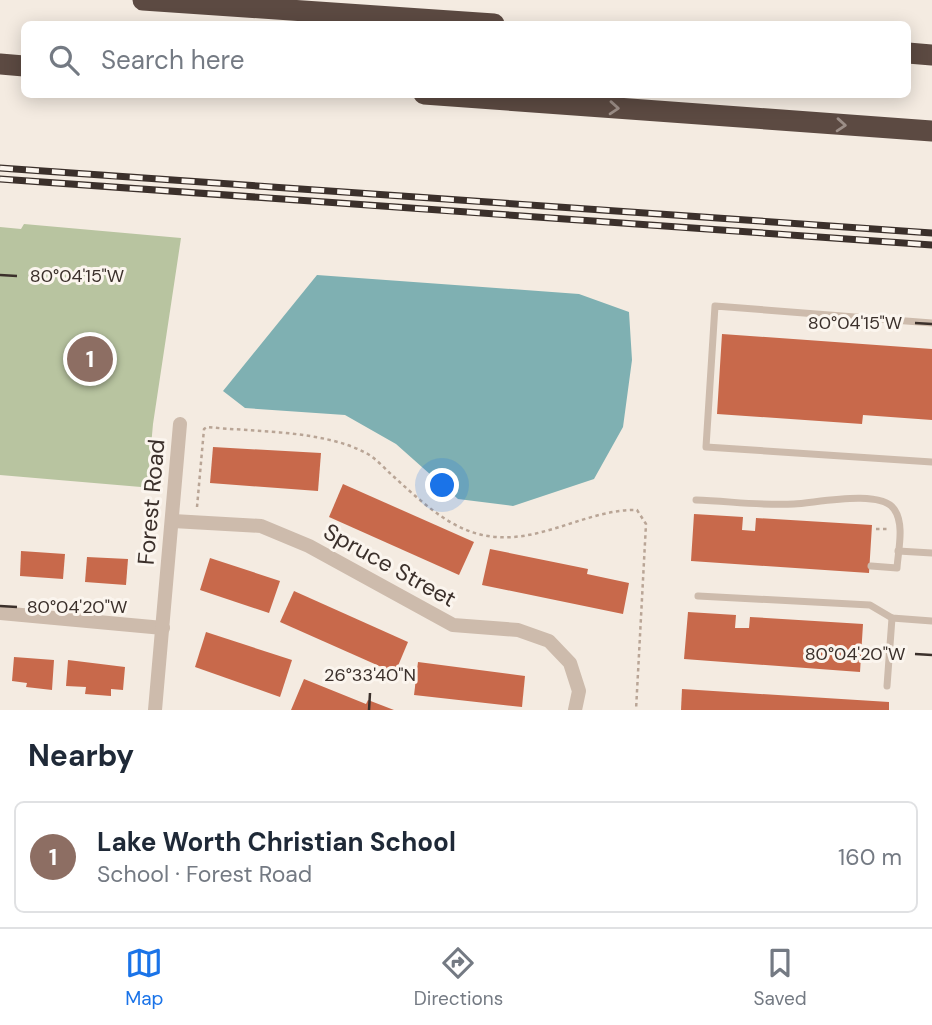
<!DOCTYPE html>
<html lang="en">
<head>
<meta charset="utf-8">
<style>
	:root { --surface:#fff; --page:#f6f6f7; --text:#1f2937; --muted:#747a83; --line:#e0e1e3; --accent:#1a73e8 }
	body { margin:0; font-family:"DM Sans",sans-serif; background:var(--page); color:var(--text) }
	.you { position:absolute; left:443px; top:486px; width:24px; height:24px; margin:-18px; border:5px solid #fff; border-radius:50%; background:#1a73e8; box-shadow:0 0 0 10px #1a73e833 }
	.badge { display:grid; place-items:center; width:46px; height:46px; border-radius:50%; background:var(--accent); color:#fff; font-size:23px; font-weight:700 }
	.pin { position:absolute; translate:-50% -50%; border:4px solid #fff; box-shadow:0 2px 7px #0006 }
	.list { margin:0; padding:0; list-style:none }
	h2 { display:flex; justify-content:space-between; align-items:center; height:91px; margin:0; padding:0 28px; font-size:30px }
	h2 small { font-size:23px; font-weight:400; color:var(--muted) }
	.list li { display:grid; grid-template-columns:46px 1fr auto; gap:21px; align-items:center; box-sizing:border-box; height:112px; margin:0 14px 14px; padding:0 14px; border:2px solid var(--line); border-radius:10px }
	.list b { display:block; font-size:26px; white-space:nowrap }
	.list p { margin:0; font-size:23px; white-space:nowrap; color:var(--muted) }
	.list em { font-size:23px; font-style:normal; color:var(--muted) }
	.icon { flex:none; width:38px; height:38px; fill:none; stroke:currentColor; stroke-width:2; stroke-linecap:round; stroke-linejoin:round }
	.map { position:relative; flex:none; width:932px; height:710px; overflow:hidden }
	.search { position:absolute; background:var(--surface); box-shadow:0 4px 18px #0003; left:21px; right:21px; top:21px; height:77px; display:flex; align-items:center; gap:18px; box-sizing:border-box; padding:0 24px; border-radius:10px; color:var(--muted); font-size:26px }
	.sheet { height:217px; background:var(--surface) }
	nav { display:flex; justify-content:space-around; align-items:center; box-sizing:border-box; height:98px; border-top:2px solid var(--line); background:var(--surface); font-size:19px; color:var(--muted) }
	nav a { display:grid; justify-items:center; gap:4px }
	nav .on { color:var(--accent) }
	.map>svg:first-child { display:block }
</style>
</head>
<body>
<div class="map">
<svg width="932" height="710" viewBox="0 0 932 710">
	<rect width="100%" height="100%" fill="#f4ebe1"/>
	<path fill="#b8c4a0" d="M24,224L181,238L153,424L148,479L141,487L0,475V227L21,229Z"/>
	<path fill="#7fb0b2" d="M317,275L579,294L629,312L632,360L623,427L594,479L513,506L458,499L396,444L345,415L245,408L223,391Z"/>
	<g fill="#c8694b">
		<path d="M722,334L932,349V420L863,415L862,424L717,414Z"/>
		<path d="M213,447L321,453L318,491L210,483Z"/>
		<path d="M343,484L474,542L459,575L329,517Z"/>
		<path d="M694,514L743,517L742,530L755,531L756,518L872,525L869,573L691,561Z"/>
		<path d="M490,549L588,569L587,574L629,583L623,614L482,585Z"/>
		<path d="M21,551L65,554L63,579L20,576Z"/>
		<path d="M87,557L128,559L126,585L85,582Z"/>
		<path d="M210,558L280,581L269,613L200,590Z"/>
		<path d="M294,591L408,642L395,673L280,622Z"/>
		<path d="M688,612L736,615L735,628H749L750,617L863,624L860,672L684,659Z"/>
		<path d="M206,632L292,660L280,697L195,667Z"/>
		<path d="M14,657L54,660L52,690L26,687L27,683L12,681Z"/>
		<path d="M68,660L125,667L123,690L111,689V696L85,694L86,687L66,686Z"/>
		<path d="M418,662L525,676L522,707L414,695Z"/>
		<path d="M304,679L366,704L368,700L394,710H291Z"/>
		<path d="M682,689L889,702V710H681Z"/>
	</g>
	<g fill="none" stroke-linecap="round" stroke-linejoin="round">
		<g stroke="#b9a596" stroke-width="2.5" stroke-dasharray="3.5 3.5" stroke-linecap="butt">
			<path d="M197,507L204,429L207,427C255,432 321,430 364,452C375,457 384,468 393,476C423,503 454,534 496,537C545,541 589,509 637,510L646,524L636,710"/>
			<path d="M876,529H889"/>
		</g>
		<g stroke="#cdbbac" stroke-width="7">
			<path d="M932,323L715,306L706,447L932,462"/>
			<path d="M696,500C728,501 762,506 794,504C816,503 880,489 894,509C905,524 898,551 897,568L871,566"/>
			<path d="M898,551L932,553"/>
			<path d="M698,596L870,605L892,618L932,621"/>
			<path d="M887,686L892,618"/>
		</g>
		<g stroke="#cdbbac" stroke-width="14">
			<path d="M173,521L261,526L309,546L453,625L518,630L549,641L570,663L579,691L575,710"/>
			<path d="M0,613L163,628"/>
			<path d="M155,710L180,424"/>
		</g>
		<g stroke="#5c4a42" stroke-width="21">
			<path d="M143,0L494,24"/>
			<path d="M908,53L932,55"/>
			<path d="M0,64L24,66"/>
			<path d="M424,94L932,131"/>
		</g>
		<g stroke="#3b302b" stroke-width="7">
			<g id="rail">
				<path d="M0,168L932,233"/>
				<path d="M0,179L932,245"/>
			</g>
		</g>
		<use href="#rail" stroke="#fbf5ee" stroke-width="4.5" stroke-dasharray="13" stroke-linecap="butt"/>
	</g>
	<defs><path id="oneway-chevron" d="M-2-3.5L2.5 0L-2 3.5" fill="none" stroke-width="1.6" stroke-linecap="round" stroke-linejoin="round" transform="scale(1.75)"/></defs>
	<g stroke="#9c8e87">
		<use href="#oneway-chevron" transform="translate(614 108) rotate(4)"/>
		<use href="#oneway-chevron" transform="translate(841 125) rotate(4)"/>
	</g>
	<path fill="none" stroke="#3b302b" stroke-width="2.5" d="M0,275L17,276M915,323L932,324M0,606L17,607M915,654L932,655M369,710L370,693"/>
	<g text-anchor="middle" stroke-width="6" stroke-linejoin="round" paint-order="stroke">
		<g font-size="23" fill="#3b302b" stroke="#fbf5ee">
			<text transform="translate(151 502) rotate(-85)" y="8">Forest Road</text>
			<text transform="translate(390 565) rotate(29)" y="8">Spruce Street</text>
		</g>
	</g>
	<g font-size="18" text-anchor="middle" fill="#3b302b" stroke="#fbf5ee" stroke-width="6" stroke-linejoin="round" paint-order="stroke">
		<text x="77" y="282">80°04'15"W</text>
		<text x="855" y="329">80°04'15"W</text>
		<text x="77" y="613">80°04'20"W</text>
		<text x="855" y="660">80°04'20"W</text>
		<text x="370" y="681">26°33'40"N</text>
	</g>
</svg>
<div class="you"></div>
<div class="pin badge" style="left:90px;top:359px;background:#8d6e63">1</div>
<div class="search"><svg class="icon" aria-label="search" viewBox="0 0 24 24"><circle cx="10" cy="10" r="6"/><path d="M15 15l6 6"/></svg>Search here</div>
</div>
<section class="sheet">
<h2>Nearby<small></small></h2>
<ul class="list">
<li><span class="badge" style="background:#8d6e63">1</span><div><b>Lake Worth Christian School</b><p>School · Forest Road</p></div><em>160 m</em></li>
</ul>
</section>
<nav>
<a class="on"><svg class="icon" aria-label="map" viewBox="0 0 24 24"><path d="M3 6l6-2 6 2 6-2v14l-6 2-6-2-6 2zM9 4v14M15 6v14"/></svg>Map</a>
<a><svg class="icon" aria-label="directions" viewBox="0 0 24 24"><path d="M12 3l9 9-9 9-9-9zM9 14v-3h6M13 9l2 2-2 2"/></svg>Directions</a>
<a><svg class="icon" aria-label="saved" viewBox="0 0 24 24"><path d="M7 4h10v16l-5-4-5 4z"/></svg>Saved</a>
</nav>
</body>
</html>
